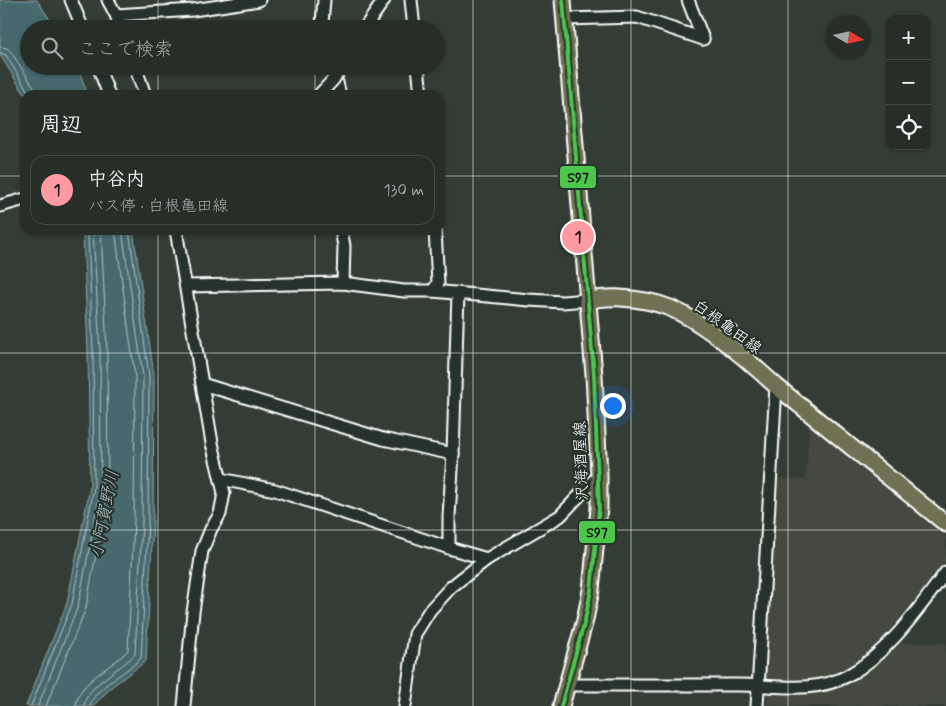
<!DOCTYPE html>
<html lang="ja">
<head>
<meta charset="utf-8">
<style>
	:root { --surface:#272e28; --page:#333a34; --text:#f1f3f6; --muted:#a4a8a8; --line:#434a45; --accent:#ff9aa2 }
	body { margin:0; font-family:Mynerve,"Klee One",sans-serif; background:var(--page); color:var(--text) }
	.controls { position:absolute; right:15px; top:15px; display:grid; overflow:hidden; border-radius:10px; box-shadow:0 1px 4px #0004 }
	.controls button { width:45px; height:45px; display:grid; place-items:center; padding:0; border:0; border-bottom:1px solid var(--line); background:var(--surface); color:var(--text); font:25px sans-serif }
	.compass { position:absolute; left:826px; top:15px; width:45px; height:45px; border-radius:50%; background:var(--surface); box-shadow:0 1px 4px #0004; rotate:99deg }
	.you { position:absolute; left:612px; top:405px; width:18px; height:18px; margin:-12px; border:4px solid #fff; border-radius:50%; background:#1a73e8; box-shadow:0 0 0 8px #1a73e833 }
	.badge { display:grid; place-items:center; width:32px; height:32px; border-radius:50%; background:var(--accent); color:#111; font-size:16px; font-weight:700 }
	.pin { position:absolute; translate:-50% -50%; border:2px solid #fff; box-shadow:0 1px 5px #0006 }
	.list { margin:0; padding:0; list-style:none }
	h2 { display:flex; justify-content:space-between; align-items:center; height:65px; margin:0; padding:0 20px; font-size:21px }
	h2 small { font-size:16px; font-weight:400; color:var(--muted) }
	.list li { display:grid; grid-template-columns:32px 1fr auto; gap:15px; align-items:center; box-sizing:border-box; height:70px; margin:0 10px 10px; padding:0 10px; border:1px solid var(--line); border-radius:15px }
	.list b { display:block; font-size:19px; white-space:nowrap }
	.list p { margin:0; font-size:16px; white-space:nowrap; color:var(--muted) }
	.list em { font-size:16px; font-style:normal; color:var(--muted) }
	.icon { flex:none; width:28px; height:28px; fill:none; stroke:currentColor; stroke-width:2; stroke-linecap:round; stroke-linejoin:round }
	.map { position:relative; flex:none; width:946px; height:706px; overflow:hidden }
	.search { position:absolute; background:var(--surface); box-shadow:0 1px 4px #0004; left:20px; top:20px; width:425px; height:55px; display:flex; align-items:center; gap:12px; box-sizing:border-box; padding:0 18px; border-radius:28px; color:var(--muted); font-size:19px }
	.panel { position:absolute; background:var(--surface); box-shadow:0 1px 4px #0004; left:20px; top:90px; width:425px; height:145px; border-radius:15px }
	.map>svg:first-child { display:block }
</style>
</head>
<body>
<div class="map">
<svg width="946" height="706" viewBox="0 0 946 706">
	<rect width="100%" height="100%" fill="#343d35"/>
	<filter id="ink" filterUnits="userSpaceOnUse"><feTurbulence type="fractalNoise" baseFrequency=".02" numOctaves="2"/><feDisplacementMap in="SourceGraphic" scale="10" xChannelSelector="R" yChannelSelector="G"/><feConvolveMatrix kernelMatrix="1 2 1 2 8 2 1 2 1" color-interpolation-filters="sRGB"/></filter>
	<g filter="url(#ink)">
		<path fill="#45493f" d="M809,423L946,537V561L881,643H946V706H767L766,669L776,478L806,480Z"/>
		<g fill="#47696d" stroke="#91a5a7">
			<path d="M0,0H37L56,29H29V66H77L88,95H25L0,55Z"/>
			<path d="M81,230H133L154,375L153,523L146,661L114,685L93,706H26L67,603L90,487L88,351L83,235Z"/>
		</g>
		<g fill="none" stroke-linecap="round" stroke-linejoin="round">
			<g stroke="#b5c3c5" stroke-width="1">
				<path d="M0,47L7,48L11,52L35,89L36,95"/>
				<path d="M0,53L6,55L30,95"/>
				<path d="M31,706L72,604L94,487L93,351L88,235L86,230"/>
				<path d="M38,706L78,606L101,488L100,351L93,230"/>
				<path d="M46,706L86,608L108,489L107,351L101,230"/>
				<path d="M76,706C77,681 114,667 128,650L134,523L135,377L115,230"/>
				<path d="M84,706C85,686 123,668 135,654L142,523L143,376L122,230"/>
				<path d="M90,706C92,689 131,670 141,658L148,523L149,376L129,230"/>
			</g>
			<g stroke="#fff" stroke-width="15">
				<g id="minor">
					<path d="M71,0L83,29"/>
					<path d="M108,0L116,15L121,29"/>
					<path d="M411,0L414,29"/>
					<path d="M688,0L703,39"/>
					<path d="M116,15L193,10L259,0"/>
					<path d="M565,19L637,17L703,39"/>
					<path d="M324,29L322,23L324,0"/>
					<path d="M364,29L384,0"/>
					<path d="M98,66L109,95"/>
					<path d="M135,66L145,95"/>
					<path d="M333,66L340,95"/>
					<path d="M418,66L421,95"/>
					<path d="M0,206L25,199"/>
					<path d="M176,230L212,443L224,493L220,514L211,529L202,551L193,612L184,706"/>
					<path d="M341,230L344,246L343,283"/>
					<path d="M187,286L343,283L404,291H433L529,300L563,302L587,300"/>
					<path d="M433,291L438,283L435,230"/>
					<path d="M715,336L732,331"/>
					<path d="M202,384L383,439L453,454"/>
					<path d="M221,479L275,490L449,548L487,559"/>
					<path d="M449,548V516L453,454L458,293"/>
					<path d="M568,685C625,685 682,685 739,685C775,685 813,694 847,676C888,654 919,608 946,572"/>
					<path d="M405,706L415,634L430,610L451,587L487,559L560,516L599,475"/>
					<path d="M757,706L776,386"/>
				</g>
			</g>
			<g stroke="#fff" stroke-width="19">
				<g id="major">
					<path d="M587,300C598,299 610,297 621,298C637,299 656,302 670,308C704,322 749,361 776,386L946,524"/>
					<path d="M561,706L585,620L591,590L599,508V475L594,375L563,0"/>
				</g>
			</g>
			<use href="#minor" stroke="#26332d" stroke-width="11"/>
			<use href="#major" stroke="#706f52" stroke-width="15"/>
			<g stroke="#fff" stroke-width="15" stroke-linecap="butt">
				<path id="minor-bridge" d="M319,95L333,80L342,66"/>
			</g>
			<use href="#minor-bridge" stroke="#26332d" stroke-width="11"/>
			<g stroke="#26332d" stroke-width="8">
				<path id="bus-1" d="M561,706L585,620L591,590L599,508L594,375L563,0"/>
			</g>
			<use href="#bus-1" stroke="#4cc74c" stroke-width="4"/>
		</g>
	</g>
	<path fill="none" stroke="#fff" stroke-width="1" stroke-opacity="0.55" d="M158,0V29M315,0V29M473,0V706M631,0V706M788,0V706M158,66V95M315,66V95M0,176H25M440,176H946M158,230V706M315,230V706M0,353H946M0,530H946"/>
	<g text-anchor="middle" stroke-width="4.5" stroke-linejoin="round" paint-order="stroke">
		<g font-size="16" fill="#fff" stroke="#26332d">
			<text transform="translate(728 326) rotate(36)" y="6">白根亀田線</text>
			<text transform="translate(580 461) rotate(-92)" y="6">沢海酒屋線</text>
		</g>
		<g font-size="18" font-style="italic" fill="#acbcbd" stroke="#26332d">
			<text transform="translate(104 514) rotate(-79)" y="6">小阿賀野川</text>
		</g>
	</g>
	<g stroke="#26332d" stroke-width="2">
		<rect x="559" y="165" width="38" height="24" rx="5" fill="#4cc74c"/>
		<rect x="578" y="520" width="38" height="24" rx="5" fill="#4cc74c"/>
	</g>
	<g font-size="14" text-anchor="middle" font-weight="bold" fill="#111">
		<text x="578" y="182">S97</text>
		<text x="597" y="537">S97</text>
	</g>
</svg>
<div class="controls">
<button>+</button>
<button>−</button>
<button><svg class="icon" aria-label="locate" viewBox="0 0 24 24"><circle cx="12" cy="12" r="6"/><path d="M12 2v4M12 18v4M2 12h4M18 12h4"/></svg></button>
</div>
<svg class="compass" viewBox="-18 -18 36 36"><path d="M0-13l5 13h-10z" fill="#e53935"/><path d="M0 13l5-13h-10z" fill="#a4a8a8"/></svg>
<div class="you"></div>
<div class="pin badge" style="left:578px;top:237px">1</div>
<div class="search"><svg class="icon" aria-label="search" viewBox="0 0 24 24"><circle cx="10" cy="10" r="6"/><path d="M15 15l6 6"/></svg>ここで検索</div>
<section class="panel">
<h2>周辺<small></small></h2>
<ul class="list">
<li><span class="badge">1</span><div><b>中谷内</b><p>バス停 · 白根亀田線</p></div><em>130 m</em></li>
</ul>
</section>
</div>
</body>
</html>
